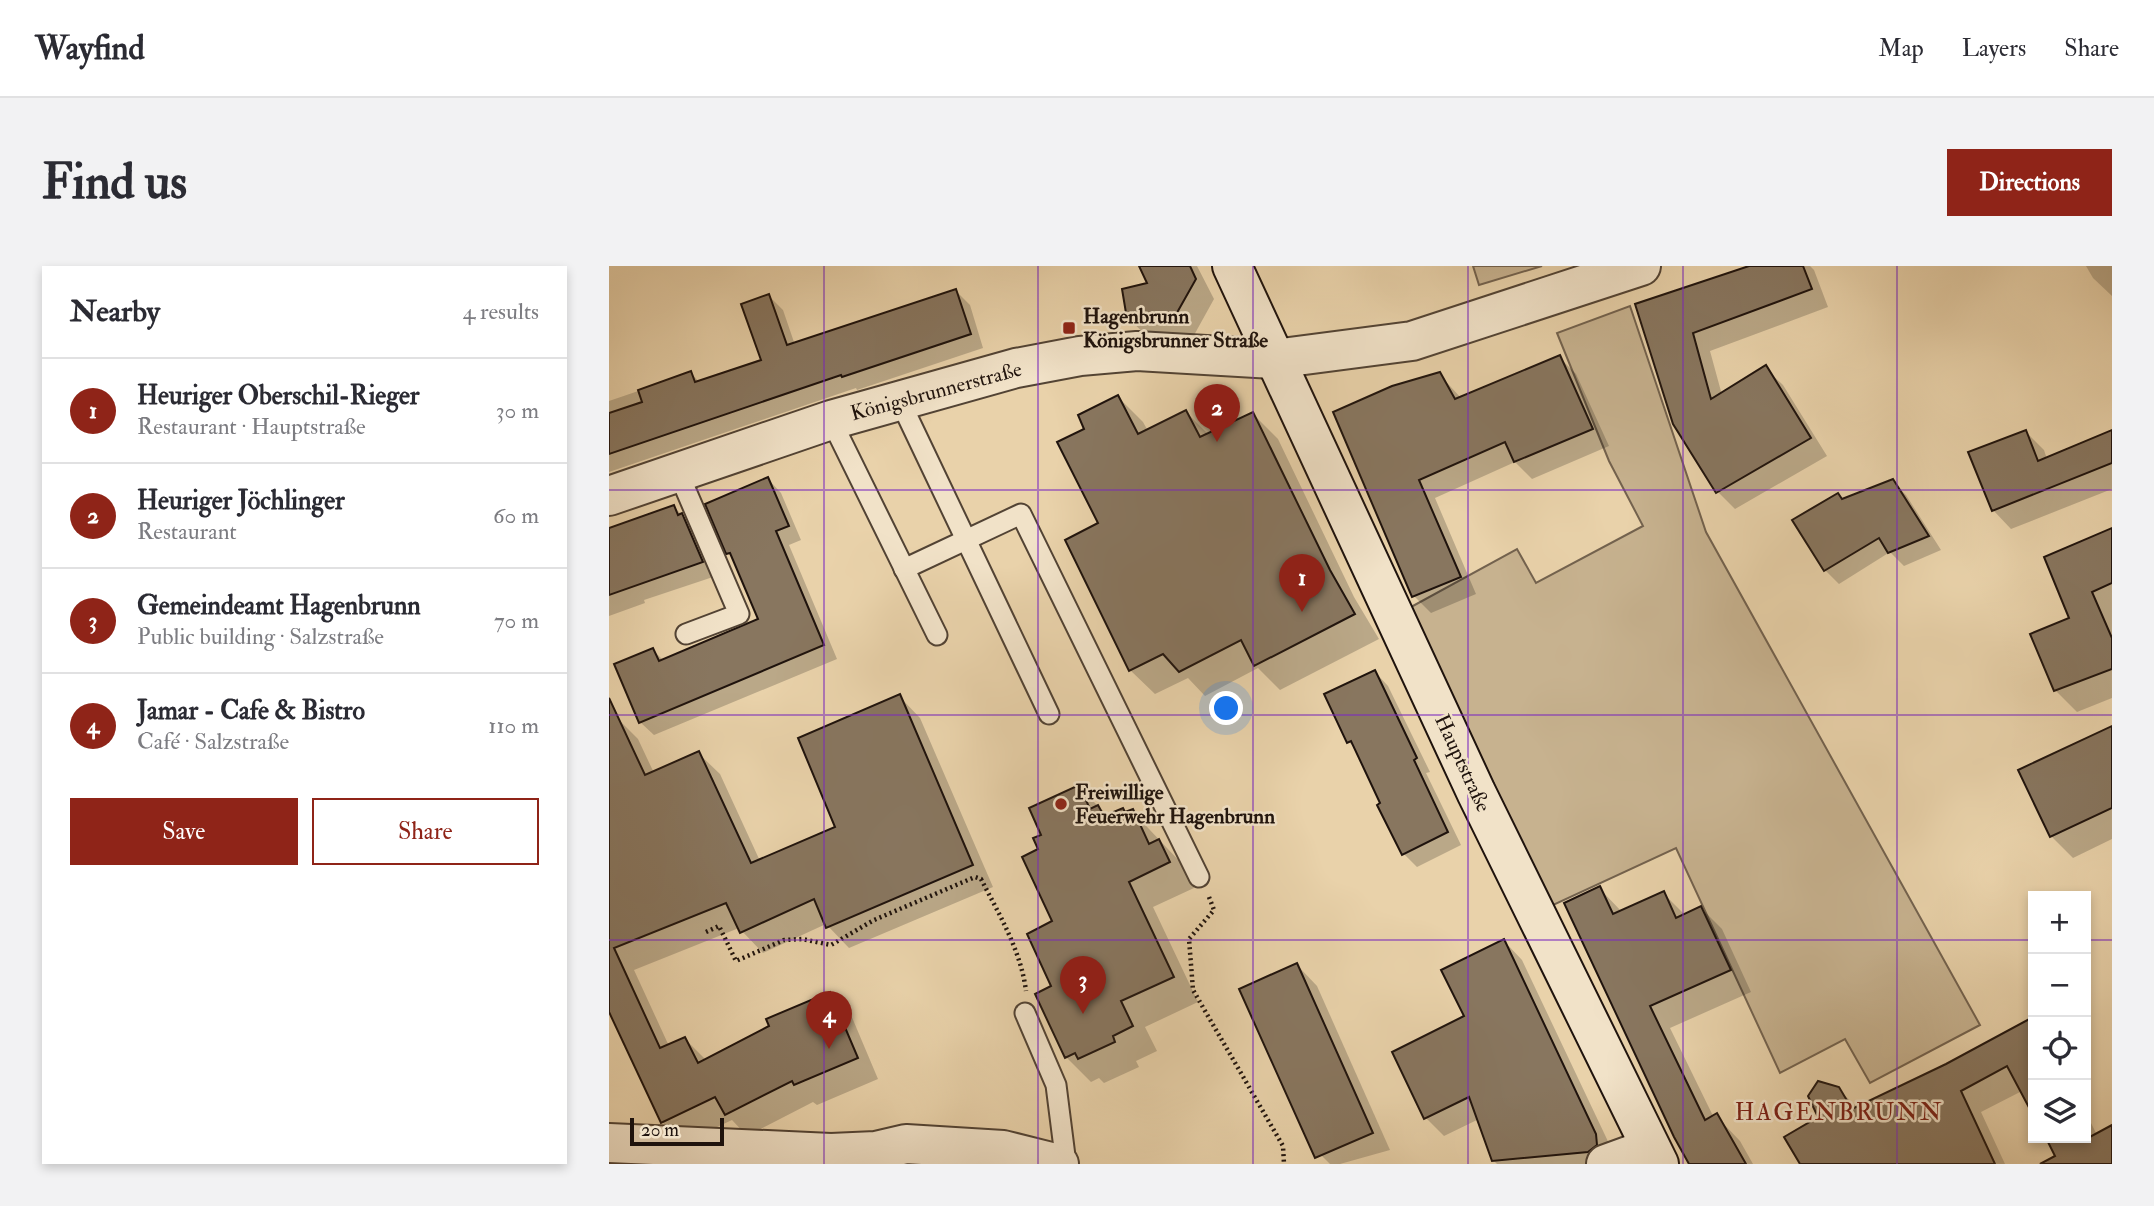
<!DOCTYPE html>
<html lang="en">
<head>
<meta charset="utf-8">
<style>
	:root { --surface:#fff; --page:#f2f2f3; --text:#2b2b33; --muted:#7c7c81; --line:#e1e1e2; --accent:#8f2418 }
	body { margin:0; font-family:"IM FELL Double Pica",serif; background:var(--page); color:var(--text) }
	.controls { position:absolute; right:21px; bottom:21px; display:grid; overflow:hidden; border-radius:0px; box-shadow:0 4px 10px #0003 }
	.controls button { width:63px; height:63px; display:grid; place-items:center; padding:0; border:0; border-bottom:2px solid var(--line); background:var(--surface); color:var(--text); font:35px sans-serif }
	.scale { position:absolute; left:21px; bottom:18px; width:94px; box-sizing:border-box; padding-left:7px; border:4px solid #1f130d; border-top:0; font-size:19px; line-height:24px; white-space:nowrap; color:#1f130d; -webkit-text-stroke:5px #f1e2c8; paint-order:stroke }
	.you { position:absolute; left:618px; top:443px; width:24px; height:24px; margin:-18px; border:5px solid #fff; border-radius:50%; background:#1a73e8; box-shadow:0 0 0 10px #1a73e833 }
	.badge { display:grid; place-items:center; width:46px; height:46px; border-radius:50%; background:var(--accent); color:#fff; font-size:23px; font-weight:700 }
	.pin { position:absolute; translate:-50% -58px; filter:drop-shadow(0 2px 4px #0008) }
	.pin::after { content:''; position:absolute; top:37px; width:24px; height:21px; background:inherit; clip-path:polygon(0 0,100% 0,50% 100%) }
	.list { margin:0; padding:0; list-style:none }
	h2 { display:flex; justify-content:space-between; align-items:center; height:91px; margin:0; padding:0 28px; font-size:30px }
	h2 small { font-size:23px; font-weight:400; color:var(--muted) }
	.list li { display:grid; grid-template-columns:46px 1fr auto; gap:21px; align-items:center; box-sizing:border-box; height:105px; padding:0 28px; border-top:2px solid var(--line) }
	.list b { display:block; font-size:26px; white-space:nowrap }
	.list p { margin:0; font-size:23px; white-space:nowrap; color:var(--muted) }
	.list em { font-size:23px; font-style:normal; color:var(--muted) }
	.actions { display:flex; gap:14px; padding:21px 28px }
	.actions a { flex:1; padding:16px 0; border:2px solid var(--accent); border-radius:0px; text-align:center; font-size:24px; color:var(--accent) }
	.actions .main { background:var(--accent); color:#fff }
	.icon { flex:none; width:38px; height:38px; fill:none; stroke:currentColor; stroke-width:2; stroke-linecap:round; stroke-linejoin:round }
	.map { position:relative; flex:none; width:1503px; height:898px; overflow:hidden; border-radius:0px }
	header { display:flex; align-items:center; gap:42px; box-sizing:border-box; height:98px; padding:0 35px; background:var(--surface); border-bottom:2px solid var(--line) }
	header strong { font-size:33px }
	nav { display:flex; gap:38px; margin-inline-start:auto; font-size:24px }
	.intro { display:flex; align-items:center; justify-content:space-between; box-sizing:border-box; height:168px; padding:0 42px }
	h1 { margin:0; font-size:49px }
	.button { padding:18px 32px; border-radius:0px; background:var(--accent); color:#fff; font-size:24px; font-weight:700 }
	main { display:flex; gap:42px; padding:0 42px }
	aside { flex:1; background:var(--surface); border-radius:0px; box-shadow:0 4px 10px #0003 }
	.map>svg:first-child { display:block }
</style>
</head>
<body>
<header>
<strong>Wayfind</strong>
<nav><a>Map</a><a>Layers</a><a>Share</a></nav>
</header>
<div class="intro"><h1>Find us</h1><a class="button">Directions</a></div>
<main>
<aside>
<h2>Nearby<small>4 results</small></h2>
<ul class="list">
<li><span class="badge">1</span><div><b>Heuriger Oberschil-Rieger</b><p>Restaurant · Hauptstraße</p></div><em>30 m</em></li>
<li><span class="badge">2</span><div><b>Heuriger Jöchlinger</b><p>Restaurant</p></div><em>60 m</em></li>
<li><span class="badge">3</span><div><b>Gemeindeamt Hagenbrunn</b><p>Public building · Salzstraße</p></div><em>70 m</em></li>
<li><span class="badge">4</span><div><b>Jamar - Cafe &amp; Bistro</b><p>Café · Salzstraße</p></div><em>110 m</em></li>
</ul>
<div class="actions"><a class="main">Save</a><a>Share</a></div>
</aside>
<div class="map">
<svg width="1503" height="898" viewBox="0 0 1503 898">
	<rect width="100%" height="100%" fill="#e9d2aa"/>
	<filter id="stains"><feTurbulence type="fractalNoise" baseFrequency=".00286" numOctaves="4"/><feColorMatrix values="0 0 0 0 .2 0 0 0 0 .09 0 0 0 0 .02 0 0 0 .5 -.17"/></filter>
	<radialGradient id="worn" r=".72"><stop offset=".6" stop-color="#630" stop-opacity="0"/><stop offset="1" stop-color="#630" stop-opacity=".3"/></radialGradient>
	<g fill="#c7b28f" stroke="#73624e" stroke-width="2">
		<path d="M864,0H933L870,19Z"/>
		<path d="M1021,40L1097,266L1371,759L1261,817L1236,773L1171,807L1067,582L942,640L802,341L908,283L927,317L1034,260L1000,195L948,67Z"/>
	</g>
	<g fill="#0003">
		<path d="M532,0H588L605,33L584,71H539L519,52L541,18Z"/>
		<path d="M1145,0H1201L1205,4L1219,41L1101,85L1113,129L1156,102L1174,119L1218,190L1126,243L1109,226L1028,39Z"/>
		<path d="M1477,0H1503V30L1484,12Z"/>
		<path d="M347,25L361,39L374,82L248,124L247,122L0,206V135L82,107L91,117L154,95L160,30L174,44L186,79Z"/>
		<path d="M950,91L967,108L1000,180L923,213L906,196L826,232L867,328L822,347L805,330L726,147L830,108L852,132Z"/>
		<path d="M509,131L534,156L539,165L577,146L600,169L644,148L669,173L745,331L770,373L671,424L649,402L596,430L579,412L546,428L521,404L492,258L478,164Z"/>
		<path d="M1417,166L1435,184L1438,193L1503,166V223L1402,263L1384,244Z"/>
		<path d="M159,213L172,227L192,274L180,279L228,393L45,469L31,456L44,384L55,395L151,354L125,293L119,287Z"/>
		<path d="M1283,215L1297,229L1332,284L1295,300L1281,286L1230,318L1216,304L1234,234Z"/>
		<path d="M65,241L87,263L107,310L35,334L36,337L0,350V264Z"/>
		<path d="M1503,264V432L1468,446L1446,424L1463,353Z"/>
		<path d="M766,406L779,420L821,506L817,507L852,579L808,601L794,587L749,485L740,476Z"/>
		<path d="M290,430L311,452L384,621L240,682L217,658L154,687L130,662L25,704L60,780L76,773L97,794L220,728L242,749L269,813L208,839L204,836L138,870L123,854L74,877L53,856L0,742V456L8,452L29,473L45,507L89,487L111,508L151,595L229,562Z"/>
		<path d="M1503,462V573L1464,592L1442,570Z"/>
		<path d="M470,521L499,550L523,545L575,600L585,622L544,641L589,736L536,761L548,785L527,795L530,801L495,817L490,812L482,816L457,791L445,721V656L432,584L434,569Z"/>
		<path d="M991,623L1013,646L1054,627L1076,649L1092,642L1113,663L1142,726L1061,762L1106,854L1110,853L1131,875L1144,898H1084Z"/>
		<path d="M895,675L913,694L1005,888V898H888L884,894L870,853L835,870L817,852L857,751Z"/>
		<path d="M688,699L708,720L781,884L731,898H721L703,880Z"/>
		<path d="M1418,756L1424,762V845L1413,825L1372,846L1396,898H1193L1211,851L1229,823L1249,842L1338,799Z"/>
		<path d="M1477,847L1488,869L1503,861V898H1453L1439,872H1477Z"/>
	</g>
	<g fill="#88765f" stroke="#1f130d" stroke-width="2">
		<path d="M530,0H581L587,13L565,52L518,53L513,23L538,17Z"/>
		<path d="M1140,0H1194L1203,23L1084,67L1102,133L1157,99L1202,172L1107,227L1064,158L1026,38Z"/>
		<path d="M347,23L362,68L233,111L232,109L0,188V147L33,136L29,124L82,105L86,116L152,94L132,38L160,28L178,79Z"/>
		<path d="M951,89L984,163L905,196L896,176L810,214L852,311L803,331L724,146L783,120L831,106L846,133Z"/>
		<path d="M509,129L529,168L577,144L591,171L644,146L721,304L746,348L645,400L632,374L570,406L554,388L520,405L456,274L489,257L448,176L475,163L469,149Z"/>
		<path d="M1417,164L1429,195L1503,164V197L1383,245L1359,186Z"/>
		<path d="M159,211L180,260L167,265L215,379L30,457L5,398L44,382L50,395L149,353L121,287L117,288L96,238Z"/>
		<path d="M1284,213L1320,270L1279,287L1270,272L1215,305L1183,254L1229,227L1233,233Z"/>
		<path d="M65,239L69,249L73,247L94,296L0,329V262Z"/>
		<path d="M1503,262V317L1483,326L1503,372V403L1445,425L1421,368L1460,352L1435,291Z"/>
		<path d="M766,404L808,492L805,494L839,566L793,589L768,539L771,537L742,475L738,477L715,428Z"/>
		<path d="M291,428L364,599L217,662L205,633L131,667L117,637L5,682L51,782L76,771L89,797L160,760L157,753L221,726L249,792L185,819L183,815L116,849L106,831L52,857L0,746V432L36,509L90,485L142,597L226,561L189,472Z"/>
		<path d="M1503,460V542L1441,571L1409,504Z"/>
		<path d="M470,519L481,543L489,539L495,550L514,542L516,546L524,543L540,578L550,573L561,596L520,616L565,711L512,735L524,760L504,770L506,776L469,793L466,787L456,792L426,728L442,720L418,668L443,655L413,591L429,583L424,572L432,569L420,542Z"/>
		<path d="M991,620L1004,648L1055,625L1067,652L1092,640L1122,704L1041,740L1096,854L1108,847L1137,898H1080L1065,871L955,637Z"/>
		<path d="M895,673L987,868L988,879L979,886L883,895L860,831L815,853L783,786L855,750L832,704Z"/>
		<path d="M688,697L764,867L706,892L630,723Z"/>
		<path d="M1424,751V849L1398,800L1352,825L1386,898H1191L1175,871L1209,851L1199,830L1209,815L1230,821L1243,843L1337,798Z"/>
		<path d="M1503,859V898H1431L1446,890L1437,872H1479Z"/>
	</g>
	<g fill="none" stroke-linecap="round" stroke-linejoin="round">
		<g stroke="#524334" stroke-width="23">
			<g id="service">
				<path d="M291,135L440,448"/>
				<path d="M222,154L328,369"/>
				<path d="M69,206L130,348L77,368"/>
				<path d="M295,303L412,248L590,611"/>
				<path d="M416,747L447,819L457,898"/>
			</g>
		</g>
		<g stroke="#524334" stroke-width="42">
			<g id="minor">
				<path d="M0,877L222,887L267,885L297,878L394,884L450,898"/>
				<path d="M997,898L1041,882"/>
			</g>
		</g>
		<g stroke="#524334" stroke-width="42">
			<path id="tertiary" d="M0,230L222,154L407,102L471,90L528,85L665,93L803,75L1032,0"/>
		</g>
		<g stroke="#1f130d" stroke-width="42">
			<path id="secondary" d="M623,0L867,526L1050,898"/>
		</g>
		<g stroke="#1f130d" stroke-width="4.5" stroke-dasharray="2 3.5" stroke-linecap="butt">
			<path d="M600,631L605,644L580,673L584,724L674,880L675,898"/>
			<path d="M97,666L110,660L127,695L175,674L193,673L222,679L265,654L366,611L372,613C390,648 412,685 417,725"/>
		</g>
		<use href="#service" stroke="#f1e2c8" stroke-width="19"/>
		<use href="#minor" stroke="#f1e2c8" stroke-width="38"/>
		<use href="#tertiary" stroke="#f1e2c8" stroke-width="38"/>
		<use href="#secondary" stroke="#f1e2c8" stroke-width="38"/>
	</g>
	<path fill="none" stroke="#7b2cbf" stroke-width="2" stroke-opacity="0.55" d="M215,0V898M429,0V898M644,0V898M859,0V898M1074,0V898M1288,0V898M0,224H1503M0,449H1503M0,674H1424M1477,674H1503"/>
	<g fill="#8f2418" stroke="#f1e2c8" stroke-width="2.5">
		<rect x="453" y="55" width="14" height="14" rx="3.5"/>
		<circle cx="452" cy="538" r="7"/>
	</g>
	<g text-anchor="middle" stroke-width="5" stroke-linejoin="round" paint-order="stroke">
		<g font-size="21" font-weight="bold" fill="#1f130d" stroke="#f1e2c8" text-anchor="start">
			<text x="474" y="57">Hagenbrunn<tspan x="474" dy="24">Königsbrunner Straße</tspan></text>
			<text x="466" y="533">Freiwillige<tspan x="466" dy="24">Feuerwehr Hagenbrunn</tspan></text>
		</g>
		<g font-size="21" fill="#1f130d" stroke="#f1e2c8">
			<text transform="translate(327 125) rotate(-15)" y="7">Königsbrunnerstraße</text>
			<text transform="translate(854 497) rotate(65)" y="7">Hauptstraße</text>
		</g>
		<g font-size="24" letter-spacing="2" fill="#7a1f14" stroke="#f1e2c8">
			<text x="1230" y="854">HAGENBRUNN</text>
		</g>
	</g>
	<rect width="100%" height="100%" filter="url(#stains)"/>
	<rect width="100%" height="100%" fill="url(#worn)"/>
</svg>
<div class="controls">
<button>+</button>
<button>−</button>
<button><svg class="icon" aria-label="locate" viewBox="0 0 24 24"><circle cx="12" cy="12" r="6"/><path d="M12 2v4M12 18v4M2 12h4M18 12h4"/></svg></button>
<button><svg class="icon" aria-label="layers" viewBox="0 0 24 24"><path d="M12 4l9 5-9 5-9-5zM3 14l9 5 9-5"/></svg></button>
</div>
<div class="scale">20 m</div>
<div class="you"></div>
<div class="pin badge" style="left:693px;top:346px">1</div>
<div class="pin badge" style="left:608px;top:176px">2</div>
<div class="pin badge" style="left:474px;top:748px">3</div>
<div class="pin badge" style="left:220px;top:783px">4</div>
</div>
</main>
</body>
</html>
